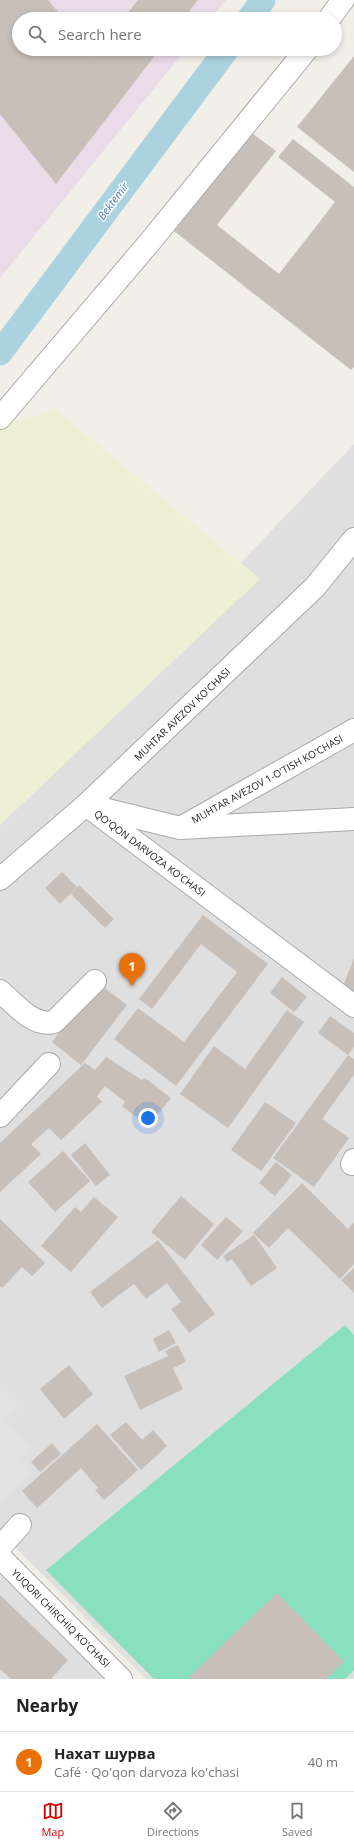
<!DOCTYPE html>
<html lang="en">
<head>
<meta charset="utf-8">
<style>
	:root { --surface:#fff; --page:#f2f2f2; --text:#222; --muted:#767676; --line:#e0e0e0; --accent:#d40000 }
	body { margin:0; font-family:"Open Sans",sans-serif; background:var(--page); color:var(--text) }
	.you { position:absolute; left:148px; top:1118px; width:14px; height:14px; margin:-10px; border:3px solid #fff; border-radius:50%; background:#1a73e8; box-shadow:0 0 0 6px #1a73e833 }
	.badge { display:grid; place-items:center; width:26px; height:26px; border-radius:50%; background:var(--accent); color:#fff; font-size:13px; font-weight:700 }
	.pin { position:absolute; translate:-50% -33px; filter:drop-shadow(0 1px 2px #0008) }
	.pin::after { content:''; position:absolute; top:21px; width:14px; height:12px; background:inherit; clip-path:polygon(0 0,100% 0,50% 100%) }
	.list { margin:0; padding:0; list-style:none }
	h2 { display:flex; justify-content:space-between; align-items:center; height:52px; margin:0; padding:0 16px; font-size:17px }
	h2 small { font-size:13px; font-weight:400; color:var(--muted) }
	.list li { display:grid; grid-template-columns:26px 1fr auto; gap:12px; align-items:center; box-sizing:border-box; height:60px; padding:0 16px; border-top:1px solid var(--line) }
	.list b { display:block; font-size:15px; white-space:nowrap }
	.list p { margin:0; font-size:13px; white-space:nowrap; color:var(--muted) }
	.list em { font-size:13px; font-style:normal; color:var(--muted) }
	.icon { flex:none; width:22px; height:22px; fill:none; stroke:currentColor; stroke-width:2; stroke-linecap:round; stroke-linejoin:round }
	.map { position:relative; flex:none; width:354px; height:1679px; overflow:hidden }
	.search { position:absolute; background:var(--surface); box-shadow:0 2px 6px #0003; left:12px; right:12px; top:12px; height:44px; display:flex; align-items:center; gap:10px; box-sizing:border-box; padding:0 14px; border-radius:22px; color:var(--muted); font-size:15px }
	.sheet { height:112px; background:var(--surface) }
	nav { display:flex; justify-content:space-around; align-items:center; box-sizing:border-box; height:56px; border-top:1px solid var(--line); background:var(--surface); font-size:11px; color:var(--muted) }
	nav a { display:grid; justify-items:center; gap:2px }
	nav .on { color:var(--accent) }
	.map>svg:first-child { display:block }
</style>
</head>
<body>
<div class="map">
<svg width="354" height="1679" viewBox="0 0 354 1679">
	<rect width="100%" height="100%" fill="#f2efe9"/>
	<g fill="#e0dfdf">
		<path d="M354,444V1679H146L0,1532V815Z"/>
		<path d="M0,1575L109,1679H0Z"/>
	</g>
	<path fill="#ebdbe8" d="M0,0H226L210,19H19V49H186L0,278Z"/>
	<path fill="#eef0d5" d="M56,410L260,579L0,825V426Z"/>
	<path fill="#88e0be" d="M345,1325L354,1335V1670L345,1679H154L46,1570Z"/>
	<path fill="#e2e2e2" d="M0,1388L19,1407L4,1422L30,1447L20,1458L32,1470L0,1502Z"/>
	<g fill="none" stroke-linecap="round" stroke-linejoin="round">
		<g stroke="#aad3df" stroke-width="25">
			<path d="M249,19L263,0"/>
			<path d="M0,353L227,49"/>
		</g>
	</g>
	<g fill="#c7bfb8">
		<path d="M0,0H48L64,19H19V49H88L94,57L100,49H160L56,184L0,114Z"/>
		<path d="M138,0H198L183,19H123Z"/>
		<path d="M354,56V172L297,127Z"/>
		<path d="M252,133L276,151L217,225L279,274L335,202L278,157L293,139L354,187V367L351,370L174,231Z"/>
		<path d="M62,872L77,887L60,904L45,888Z"/>
		<path d="M79,885L114,919L105,928L71,894Z"/>
		<path d="M203,915L268,964L176,1086L114,1039L138,1008L184,1042L237,972L201,944L152,1009L139,999Z"/>
		<path d="M354,958V998L342,989Z"/>
		<path d="M282,977L307,997L294,1012L270,993Z"/>
		<path d="M97,982L127,1005L81,1065L52,1042Z"/>
		<path d="M287,1010L304,1022L228,1128L180,1094L214,1046L245,1069Z"/>
		<path d="M330,1016L354,1033V1047L348,1055L354,1059V1075L322,1119L349,1138L314,1187L273,1158L348,1055L318,1033Z"/>
		<path d="M106,1057L142,1080L145,1078L171,1098L148,1126L122,1106L125,1102L105,1086L97,1096L102,1102L61,1140L49,1128L31,1144L41,1154L0,1192V1143L85,1063L95,1070Z"/>
		<path d="M265,1102L296,1123L261,1171L231,1150Z"/>
		<path d="M85,1143L110,1175L96,1186L71,1155Z"/>
		<path d="M63,1151L90,1181L55,1212L28,1182Z"/>
		<path d="M276,1162L292,1175L275,1196L259,1183Z"/>
		<path d="M302,1183L348,1229L354,1222V1264L340,1279L288,1228L269,1248L253,1233Z"/>
		<path d="M181,1196L214,1224L185,1260L151,1232Z"/>
		<path d="M94,1197L118,1217L71,1272L41,1246L75,1207L81,1212Z"/>
		<path d="M226,1217L243,1231L217,1260L201,1245Z"/>
		<path d="M0,1219L45,1263L32,1276L22,1267L2,1288L0,1286Z"/>
		<path d="M254,1235L277,1268L251,1286L232,1259L227,1262L223,1256Z"/>
		<path d="M158,1240L215,1314L189,1333L171,1309L181,1302L167,1283L146,1299L134,1284L102,1308L90,1292Z"/>
		<path d="M354,1268V1293L341,1280Z"/>
		<path d="M169,1330L176,1343L159,1352L153,1339Z"/>
		<path d="M178,1345L186,1362L173,1368L183,1389L140,1410L124,1376L168,1356L165,1351Z"/>
		<path d="M69,1365L93,1394L64,1419L40,1389Z"/>
		<path d="M126,1422L142,1440L153,1430L167,1446L141,1470L110,1435Z"/>
		<path d="M97,1424L138,1470L104,1500L95,1490L98,1488L81,1468L37,1508L22,1491Z"/>
		<path d="M52,1443L61,1454L40,1472L31,1462Z"/>
		<path d="M277,1593L344,1662L326,1679H191L189,1677Z"/>
		<path d="M0,1595L68,1660L51,1679H11L0,1669Z"/>
	</g>
	<g fill="none" stroke-linecap="round" stroke-linejoin="round">
		<g stroke="#a9a9a9" stroke-width="24">
			<g id="minor">
				<path d="M329,19L343,0"/>
				<path d="M0,418L149,243L307,49"/>
				<path d="M86,805L354,1006"/>
				<path d="M95,807L180,828L354,819"/>
				<path d="M184,826L354,730"/>
				<path d="M0,879L86,805L315,587L354,539"/>
				<path d="M0,991C15,1004 33,1027 54,1022L95,981"/>
				<path d="M0,1116L49,1064"/>
				<path d="M352,1164L354,1160"/>
				<path d="M0,1547L20,1525"/>
				<path d="M0,1557L121,1679"/>
			</g>
		</g>
		<use href="#minor" stroke="#fff" stroke-width="22"/>
	</g>
	<g text-anchor="middle" stroke-width="3" stroke-linejoin="round" paint-order="stroke">
		<g font-size="10" fill="#222" stroke="#fff">
			<text transform="translate(182 714) rotate(-44)" y="4">MUHTAR AVEZOV KO'CHASI</text>
			<text transform="translate(267 779) rotate(-29)" y="4">MUHTAR AVEZOV 1-O'TISH KO'CHASI</text>
			<text transform="translate(150 853) rotate(37)" y="4">QO'QON DARVOZA KO'CHASI</text>
			<text transform="translate(61 1618) rotate(45)" y="4">YUQORI CHIRCHIQ KO'CHASI</text>
		</g>
		<g font-size="11" font-style="italic" fill="#4a7aab" stroke="#fff">
			<text transform="translate(113 201) rotate(-53)" y="4">Bektemir</text>
		</g>
	</g>
</svg>
<div class="you"></div>
<div class="pin badge" style="left:132px;top:986px;background:#e8710a">1</div>
<div class="search"><svg class="icon" aria-label="search" viewBox="0 0 24 24"><circle cx="10" cy="10" r="6"/><path d="M15 15l6 6"/></svg>Search here</div>
</div>
<section class="sheet">
<h2>Nearby<small></small></h2>
<ul class="list">
<li><span class="badge" style="background:#e8710a">1</span><div><b>Нахат шурва</b><p>Café · Qo'qon darvoza ko'chasi</p></div><em>40 m</em></li>
</ul>
</section>
<nav>
<a class="on"><svg class="icon" aria-label="map" viewBox="0 0 24 24"><path d="M3 6l6-2 6 2 6-2v14l-6 2-6-2-6 2zM9 4v14M15 6v14"/></svg>Map</a>
<a><svg class="icon" aria-label="directions" viewBox="0 0 24 24"><path d="M12 3l9 9-9 9-9-9zM9 14v-3h6M13 9l2 2-2 2"/></svg>Directions</a>
<a><svg class="icon" aria-label="saved" viewBox="0 0 24 24"><path d="M7 4h10v16l-5-4-5 4z"/></svg>Saved</a>
</nav>
</body>
</html>
